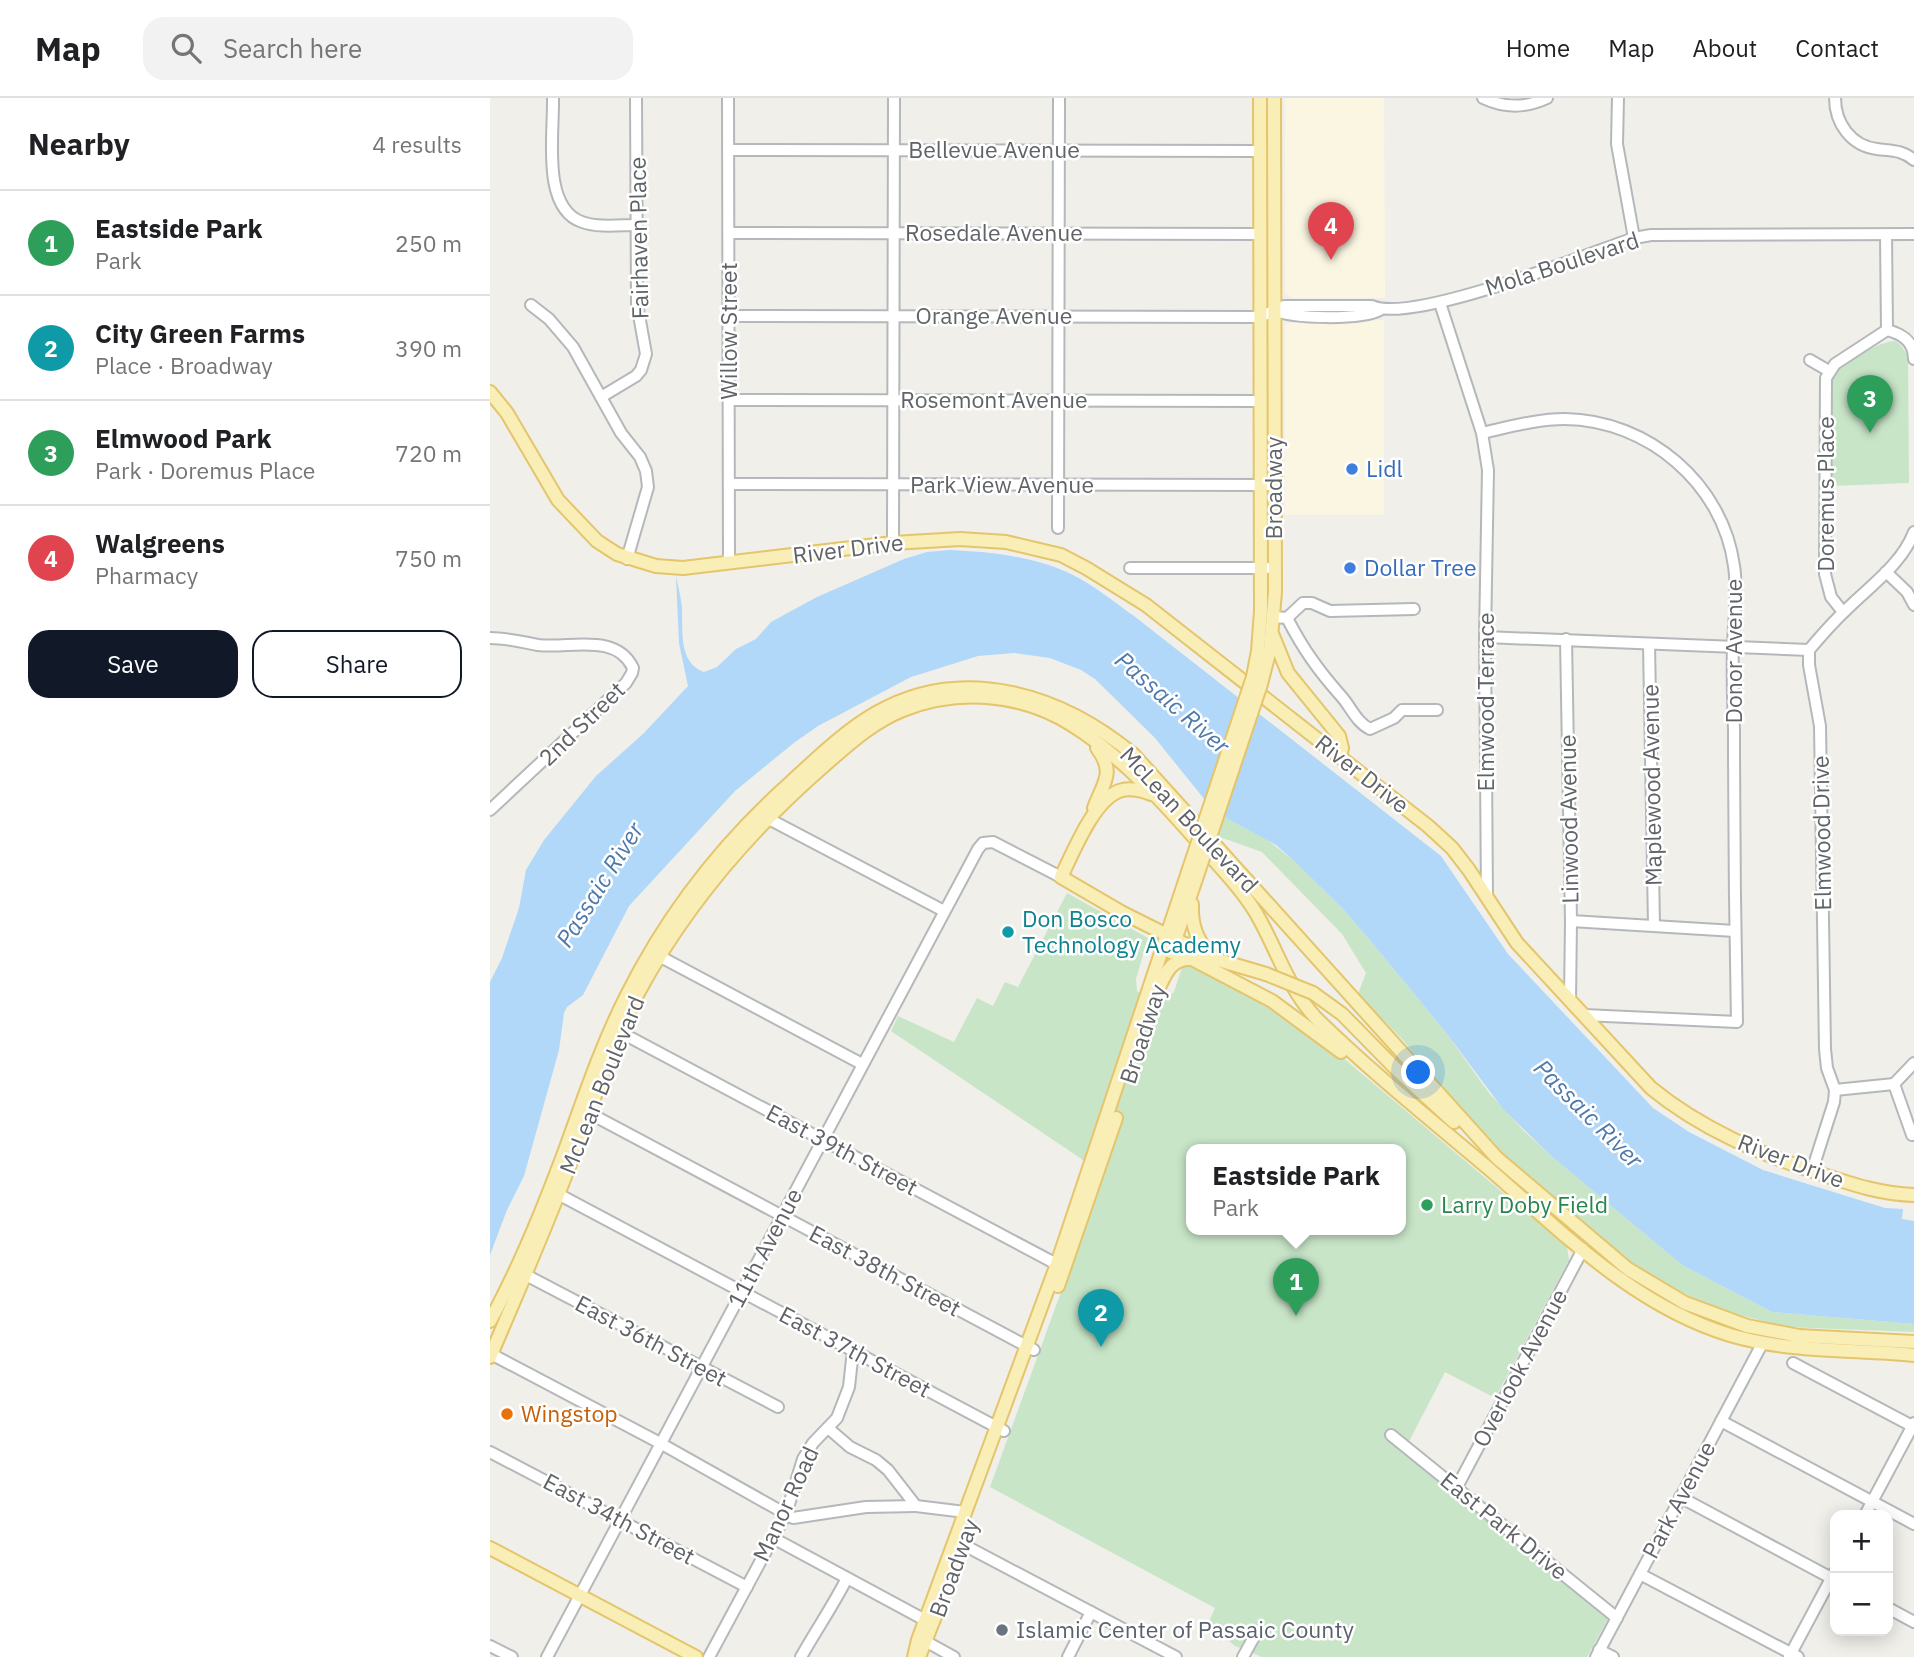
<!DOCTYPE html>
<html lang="en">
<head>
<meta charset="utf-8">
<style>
	:root { --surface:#fff; --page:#f2f2f2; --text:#202124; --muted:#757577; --line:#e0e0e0; --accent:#111827 }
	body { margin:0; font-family:"IBM Plex Sans",sans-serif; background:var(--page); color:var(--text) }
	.controls { position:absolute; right:21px; bottom:21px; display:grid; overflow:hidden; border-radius:14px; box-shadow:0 4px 18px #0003 }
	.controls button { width:63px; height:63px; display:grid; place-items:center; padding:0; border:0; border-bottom:2px solid var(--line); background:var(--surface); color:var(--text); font:35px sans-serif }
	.you { position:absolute; left:929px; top:975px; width:24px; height:24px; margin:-18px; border:5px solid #fff; border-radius:50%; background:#1a73e8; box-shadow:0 0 0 10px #1a73e833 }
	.badge { display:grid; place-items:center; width:46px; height:46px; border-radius:50%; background:var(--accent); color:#fff; font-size:23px; font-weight:700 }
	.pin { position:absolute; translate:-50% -58px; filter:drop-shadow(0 2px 4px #0008) }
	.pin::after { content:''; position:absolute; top:37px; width:24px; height:21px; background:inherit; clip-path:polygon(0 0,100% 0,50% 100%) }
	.popup { position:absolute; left:696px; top:1046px; width:220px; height:91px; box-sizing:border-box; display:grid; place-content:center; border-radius:14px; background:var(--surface); filter:drop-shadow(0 2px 5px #0005); font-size:23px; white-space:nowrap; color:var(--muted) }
	.popup b { font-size:26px; color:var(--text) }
	.popup::after { content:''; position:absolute; left:50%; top:100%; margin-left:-14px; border:14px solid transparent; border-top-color:var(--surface) }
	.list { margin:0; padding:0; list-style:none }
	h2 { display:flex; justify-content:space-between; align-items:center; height:91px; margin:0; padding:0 28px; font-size:30px }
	h2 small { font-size:23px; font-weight:400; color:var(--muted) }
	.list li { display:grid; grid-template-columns:46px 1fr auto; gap:21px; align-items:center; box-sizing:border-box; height:105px; padding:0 28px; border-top:2px solid var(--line) }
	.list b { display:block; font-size:26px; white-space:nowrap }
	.list p { margin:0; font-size:23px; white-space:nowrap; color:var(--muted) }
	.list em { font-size:23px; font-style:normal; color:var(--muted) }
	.actions { display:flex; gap:14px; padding:21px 28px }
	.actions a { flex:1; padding:16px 0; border:2px solid var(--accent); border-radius:21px; text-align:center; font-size:24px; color:var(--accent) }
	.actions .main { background:var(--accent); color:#fff }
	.icon { flex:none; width:38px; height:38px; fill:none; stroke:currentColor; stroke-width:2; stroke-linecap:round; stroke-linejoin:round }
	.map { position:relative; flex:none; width:1424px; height:1559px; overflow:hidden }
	header { display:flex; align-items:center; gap:42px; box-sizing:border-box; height:98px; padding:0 35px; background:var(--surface); border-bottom:2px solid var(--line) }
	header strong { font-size:33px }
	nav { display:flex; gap:38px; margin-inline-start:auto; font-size:24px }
	.search { width:490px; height:63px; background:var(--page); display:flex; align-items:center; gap:18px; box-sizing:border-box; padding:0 24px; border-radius:21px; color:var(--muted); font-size:26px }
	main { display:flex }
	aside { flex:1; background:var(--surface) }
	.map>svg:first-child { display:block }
</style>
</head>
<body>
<header>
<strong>Map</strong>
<div class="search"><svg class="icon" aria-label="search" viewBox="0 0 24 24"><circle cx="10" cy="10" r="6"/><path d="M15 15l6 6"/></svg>Search here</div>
<nav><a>Home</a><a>Map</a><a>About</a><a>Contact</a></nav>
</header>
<main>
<aside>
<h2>Nearby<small>4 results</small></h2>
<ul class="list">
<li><span class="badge" style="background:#2e9e5b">1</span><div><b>Eastside Park</b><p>Park</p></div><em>250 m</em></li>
<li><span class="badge" style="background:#0f9aa8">2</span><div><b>City Green Farms</b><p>Place · Broadway</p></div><em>390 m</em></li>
<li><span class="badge" style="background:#2e9e5b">3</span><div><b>Elmwood Park</b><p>Park · Doremus Place</p></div><em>720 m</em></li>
<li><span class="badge" style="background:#e0444e">4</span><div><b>Walgreens</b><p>Pharmacy</p></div><em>750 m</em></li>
</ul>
<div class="actions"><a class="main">Save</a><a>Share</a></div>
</aside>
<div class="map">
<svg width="1424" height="1559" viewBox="0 0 1424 1559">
	<rect width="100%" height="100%" fill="#f0efe9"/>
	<g fill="#fbf6e2">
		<path d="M795,0H894L895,200H801L795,194Z"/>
		<path d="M894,222V417H795V231L797,225Z"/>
	</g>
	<g fill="#c8e5c8" fill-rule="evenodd">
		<path d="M1405,243L1410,246L1418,258L1419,385L1342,388V279C1350,266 1389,243 1405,243Z"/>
		<path d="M733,718L767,734L803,762L853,811L879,841L954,932L999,995L1033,1032L1060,1057L1192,1167L1282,1214L1424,1226V1234L1295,1229L1235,1213L1185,1192L1143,1165L1090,1125L990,1037L913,942L868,896L876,875L852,836L772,754L727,738Z"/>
		<path d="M577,795L658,840L646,881L647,893L656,900L673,903L684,894L694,863L773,903L832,942L1077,1149L1079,1162L1005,1300L955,1274L913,1355L1119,1519L1097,1559H772L745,1548L718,1526L725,1510L500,1389L614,1076L401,933L408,918L464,944L487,900L503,908L515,884L528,889ZM701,1052H911V1132H701Z"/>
	</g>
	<path fill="#b1d8f8" d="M460,452C501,454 543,458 581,476C604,487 624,504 644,518L951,758L1018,856L1163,1010L1199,1034L1273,1072L1395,1110L1413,1111L1412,1121L1424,1123V1226L1282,1214L1192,1167L1060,1057L1013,1011L954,932L879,841L853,811L803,762L786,747L733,718L719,707L665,640L605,581L591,572L560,560L525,555L488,558L421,579L328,628L305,644L245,693L139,808L93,897L77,909L74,915L69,952L34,1078L17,1112L0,1157V884L12,860L29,810L36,772L54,742L106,678L154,635L198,588L189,545L186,478C188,488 191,499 192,510C193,532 188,565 214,574L227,569L246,551L266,541L281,524L327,499L414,461L437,454Z"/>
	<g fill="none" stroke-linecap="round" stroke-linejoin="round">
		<g stroke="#b5b8bb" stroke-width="14">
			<g id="minor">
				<path d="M63,0C64,35 51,110 92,124C109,130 130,127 147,127"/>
				<path d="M238,0L239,465"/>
				<path d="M993,0C1014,10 1036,10 1057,0"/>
				<path d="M1128,0L1127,46L1144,140"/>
				<path d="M1345,0C1345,25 1361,48 1387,51C1402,53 1412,52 1424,62"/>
				<path d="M239,52L770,53"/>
				<path d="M239,135L770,136"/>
				<path d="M1396,137L1397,232C1412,236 1424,243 1424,261"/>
				<path d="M950,205L992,335L998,372L995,539L997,800"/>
				<path d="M41,207L59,221L83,249L131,335L150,359L156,373L158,389L137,461"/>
				<path d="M784,212C803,221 872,222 890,212"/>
				<path d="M239,218L770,219L794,208H882C923,226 1095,157 1144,140L1161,137L1424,136"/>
				<path d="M1320,262L1339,273"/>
				<path d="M111,299L146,278L151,272L156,256L147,206L146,0"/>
				<path d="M239,302L769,303"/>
				<path d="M992,335C1019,329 1047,321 1075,321C1158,322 1233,386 1244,468C1248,494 1244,521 1243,547C1242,576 1243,604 1244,632C1244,729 1245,826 1247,924L1094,917"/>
				<path d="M239,386L784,387"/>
				<path d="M568,430L569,0"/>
				<path d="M403,445L404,0"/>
				<path d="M640,470H777"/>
				<path d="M1396,474L1417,494L1424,507"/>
				<path d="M1353,514L1341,499L1335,476L1336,280L1345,266L1397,232"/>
				<path d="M784,519L797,520C813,551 828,572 851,598C861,609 866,624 880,631L904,620L912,612H947"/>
				<path d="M797,520L813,505H822L840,513L924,511"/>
				<path d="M995,539L1319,552"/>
				<path d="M0,540C17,540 32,544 48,547C79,551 126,534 143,570L142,575L136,585L0,712"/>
				<path d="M1076,541L1081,823L1080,902"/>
				<path d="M1159,546L1164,827"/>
				<path d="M277,720L454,813"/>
				<path d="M1081,823L1245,833"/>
				<path d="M169,858L372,966"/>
				<path d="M130,934L572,1169"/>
				<path d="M1404,986L1422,1037"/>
				<path d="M1345,992L1404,986L1424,965"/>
				<path d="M99,1015L544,1252"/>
				<path d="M1322,1073L1344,1004L1345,992L1337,970L1335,951L1330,628L1319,567V552C1330,539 1343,524 1356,512C1379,489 1412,466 1424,434"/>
				<path d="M68,1096L514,1333"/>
				<path d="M34,1176L288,1309"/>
				<path d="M1,1256L170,1345L303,1420L376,1409L426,1408"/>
				<path d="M1303,1265L1424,1329"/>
				<path d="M1231,1323L1424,1426"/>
				<path d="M338,1330L360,1349L386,1362L398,1372L426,1408L475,1414"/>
				<path d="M901,1337L1127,1520"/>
				<path d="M0,1354L257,1489"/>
				<path d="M967,1389L1093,1151"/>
				<path d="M1190,1399L1345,1482"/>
				<path d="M1375,1417L1424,1325"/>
				<path d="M283,1440L435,1522"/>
				<path d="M472,1446L686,1559"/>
				<path d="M1150,1476L1308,1559"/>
				<path d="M1398,1510L1424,1524"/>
				<path d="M437,1544L464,1559"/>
				<path d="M0,1548L22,1559"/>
				<path d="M1109,1552L1123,1559"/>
				<path d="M57,1559L488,751L493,745L503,744L571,779"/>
				<path d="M219,1559L296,1416L313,1361L323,1345L347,1320L359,1289L363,1252"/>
				<path d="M311,1559C326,1532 343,1508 357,1480"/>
				<path d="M578,1559L601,1514"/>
				<path d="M753,1559L764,1539"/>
				<path d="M1106,1559L1272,1246"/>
				<path d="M1299,1559L1344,1475"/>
			</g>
		</g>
		<g stroke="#e5c56c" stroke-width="16">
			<g id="major">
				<path d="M0,294L17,315L68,402L107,443L127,456L166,468L193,470L403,445L470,441L516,444L571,457L596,470L656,507L938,728L962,750L979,772L1027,845L1161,990C1211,1031 1272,1057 1334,1077C1364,1087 1392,1096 1424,1097"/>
				<path d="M783,538L798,575L849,638L852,650L850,659"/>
				<path d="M763,579L768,553L771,513L770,0"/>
				<path d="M771,586L780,551L785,494L784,0"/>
				<path d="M661,696C651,692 640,689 629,693C603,703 583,755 571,779L631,814L725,861L776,876"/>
				<path d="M604,710C613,685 626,675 607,650"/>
				<path d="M702,806C701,825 706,842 720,856"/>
				<path d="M681,854L706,781"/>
				<path d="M823,895L852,916L908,973L964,1024"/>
				<path d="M665,898C674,880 679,859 702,861L782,903L851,954"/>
				<path d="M568,1188L626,1020"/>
				<path d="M0,1223C31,1167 56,1104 78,1044C96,994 113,944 137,897C177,817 234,744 300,685C327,660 355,633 386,615C474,565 572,597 644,657L1007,1060L1138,1171L1195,1205L1257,1228L1309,1238L1424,1244"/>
				<path d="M0,1259C27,1196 54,1134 78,1071C101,1012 119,951 148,895C196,806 260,732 336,666C360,645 383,624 413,612C468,590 532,595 582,627C633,659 676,707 715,752C733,772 752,792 766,815C787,851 797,889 826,920C880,973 940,1021 998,1070C1072,1134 1144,1208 1240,1237C1301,1255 1362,1251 1424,1257"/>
				<path d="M0,1450L206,1559"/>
				<path d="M424,1559L428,1542L567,1166L698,774"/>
				<path d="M429,1559L448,1511"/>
			</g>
		</g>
		<use href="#minor" stroke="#fff" stroke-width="10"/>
		<use href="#major" stroke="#f8eeb6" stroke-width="12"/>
		<g stroke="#e5c56c" stroke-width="16" stroke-linecap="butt">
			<g id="major-bridge">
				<path d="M698,774L763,579"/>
				<path d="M706,781L771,586"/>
				<path d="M776,876L823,895"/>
			</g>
		</g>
		<use href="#major-bridge" stroke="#f8eeb6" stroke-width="12"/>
	</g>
	<g fill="#3f7fe0" stroke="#fff" stroke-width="2.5">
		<circle cx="862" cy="371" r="7"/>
		<circle cx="860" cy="470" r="7"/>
	</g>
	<circle fill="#0f9aa8" stroke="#fff" stroke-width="2.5" cx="518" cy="834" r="7"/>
	<circle fill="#2e9e5b" stroke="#fff" stroke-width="2.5" cx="937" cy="1107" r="7"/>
	<circle fill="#e8710a" stroke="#fff" stroke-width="2.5" cx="17" cy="1316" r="7"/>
	<circle fill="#6b7280" stroke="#fff" stroke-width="2.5" cx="512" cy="1532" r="7"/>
	<g text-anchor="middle" stroke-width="5" stroke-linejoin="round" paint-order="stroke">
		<g font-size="23" fill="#606367" stroke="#fff">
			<text x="504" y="60">Bellevue Avenue</text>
			<text x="504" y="143">Rosedale Avenue</text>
			<text transform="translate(149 140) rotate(-91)" y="8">Fairhaven Place</text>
			<text transform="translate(1072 166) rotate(-18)" y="8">Mola Boulevard</text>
			<text x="504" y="226">Orange Avenue</text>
			<text transform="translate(239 233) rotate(-90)" y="8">Willow Street</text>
			<text x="504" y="310">Rosemont Avenue</text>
			<text x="512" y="395">Park View Avenue</text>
			<text transform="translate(784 390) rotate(-90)" y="8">Broadway</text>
			<text transform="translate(1336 396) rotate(-90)" y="8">Doremus Place</text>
			<text transform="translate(358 451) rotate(-7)" y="8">River Drive</text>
			<text transform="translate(1244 553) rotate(-90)" y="8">Donor Avenue</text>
			<text transform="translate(996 604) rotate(-90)" y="8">Elmwood Terrace</text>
			<text transform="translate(92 626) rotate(-44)" y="8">2nd Street</text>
			<text transform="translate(872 676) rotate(38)" y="8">River Drive</text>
			<text transform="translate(1162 687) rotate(-91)" y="8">Maplewood Avenue</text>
			<text transform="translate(1079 721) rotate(-91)" y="8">Linwood Avenue</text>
			<text transform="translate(699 722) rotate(47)" y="8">McLean Boulevard</text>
			<text transform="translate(1332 735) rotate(-91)" y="8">Elmwood Drive</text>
			<text transform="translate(653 936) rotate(-72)" y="8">Broadway</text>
			<text transform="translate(112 987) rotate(-68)" y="8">McLean Boulevard</text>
			<text transform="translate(352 1052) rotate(28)" y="8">East 39th Street</text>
			<text transform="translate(1301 1063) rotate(21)" y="8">River Drive</text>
			<text transform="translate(275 1150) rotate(-62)" y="8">11th Avenue</text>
			<text transform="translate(395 1173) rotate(28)" y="8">East 38th Street</text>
			<text transform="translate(161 1243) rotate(28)" y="8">East 36th Street</text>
			<text transform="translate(365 1254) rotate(28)" y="8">East 37th Street</text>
			<text transform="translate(1030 1270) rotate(-62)" y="8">Overlook Avenue</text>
			<text transform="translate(1189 1402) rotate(-62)" y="8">Park Avenue</text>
			<text transform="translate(296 1406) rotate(-65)" y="8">Manor Road</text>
			<text transform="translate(129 1421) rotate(28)" y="8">East 34th Street</text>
			<text transform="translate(1014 1428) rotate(39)" y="8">East Park Drive</text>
			<text transform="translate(464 1470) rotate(-70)" y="8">Broadway</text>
		</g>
		<g font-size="23" fill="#366cbe" stroke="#fff" text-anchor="start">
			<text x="876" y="379">Lidl</text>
			<text x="874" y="478">Dollar Tree</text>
		</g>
		<g font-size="23" fill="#0d838f" stroke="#fff" text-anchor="start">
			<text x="532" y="829">Don Bosco<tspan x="532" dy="26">Technology Academy</tspan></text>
		</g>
		<g font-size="23" fill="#27864d" stroke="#fff" text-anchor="start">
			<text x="951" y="1115">Larry Doby Field</text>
		</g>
		<g font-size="23" fill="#c56008" stroke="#fff" text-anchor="start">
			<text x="31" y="1324">Wingstop</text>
		</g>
		<g font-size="23" fill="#5b616d" stroke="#fff" text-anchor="start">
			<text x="526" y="1540">Islamic Center of Passaic County</text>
		</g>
		<g font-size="24" font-style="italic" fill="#4e79a9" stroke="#fff">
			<text transform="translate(682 605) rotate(41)" y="8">Passaic River</text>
			<text transform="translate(110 787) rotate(-58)" y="8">Passaic River</text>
			<text transform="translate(1098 1016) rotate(45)" y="8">Passaic River</text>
		</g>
	</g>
</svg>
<div class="controls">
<button>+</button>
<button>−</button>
</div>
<div class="you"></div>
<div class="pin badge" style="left:806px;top:1218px;background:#2e9e5b">1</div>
<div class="popup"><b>Eastside Park</b>Park</div>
<div class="pin badge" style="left:611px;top:1249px;background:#0f9aa8">2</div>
<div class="pin badge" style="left:1380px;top:335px;background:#2e9e5b">3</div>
<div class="pin badge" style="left:841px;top:162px;background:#e0444e">4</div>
</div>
</main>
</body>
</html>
